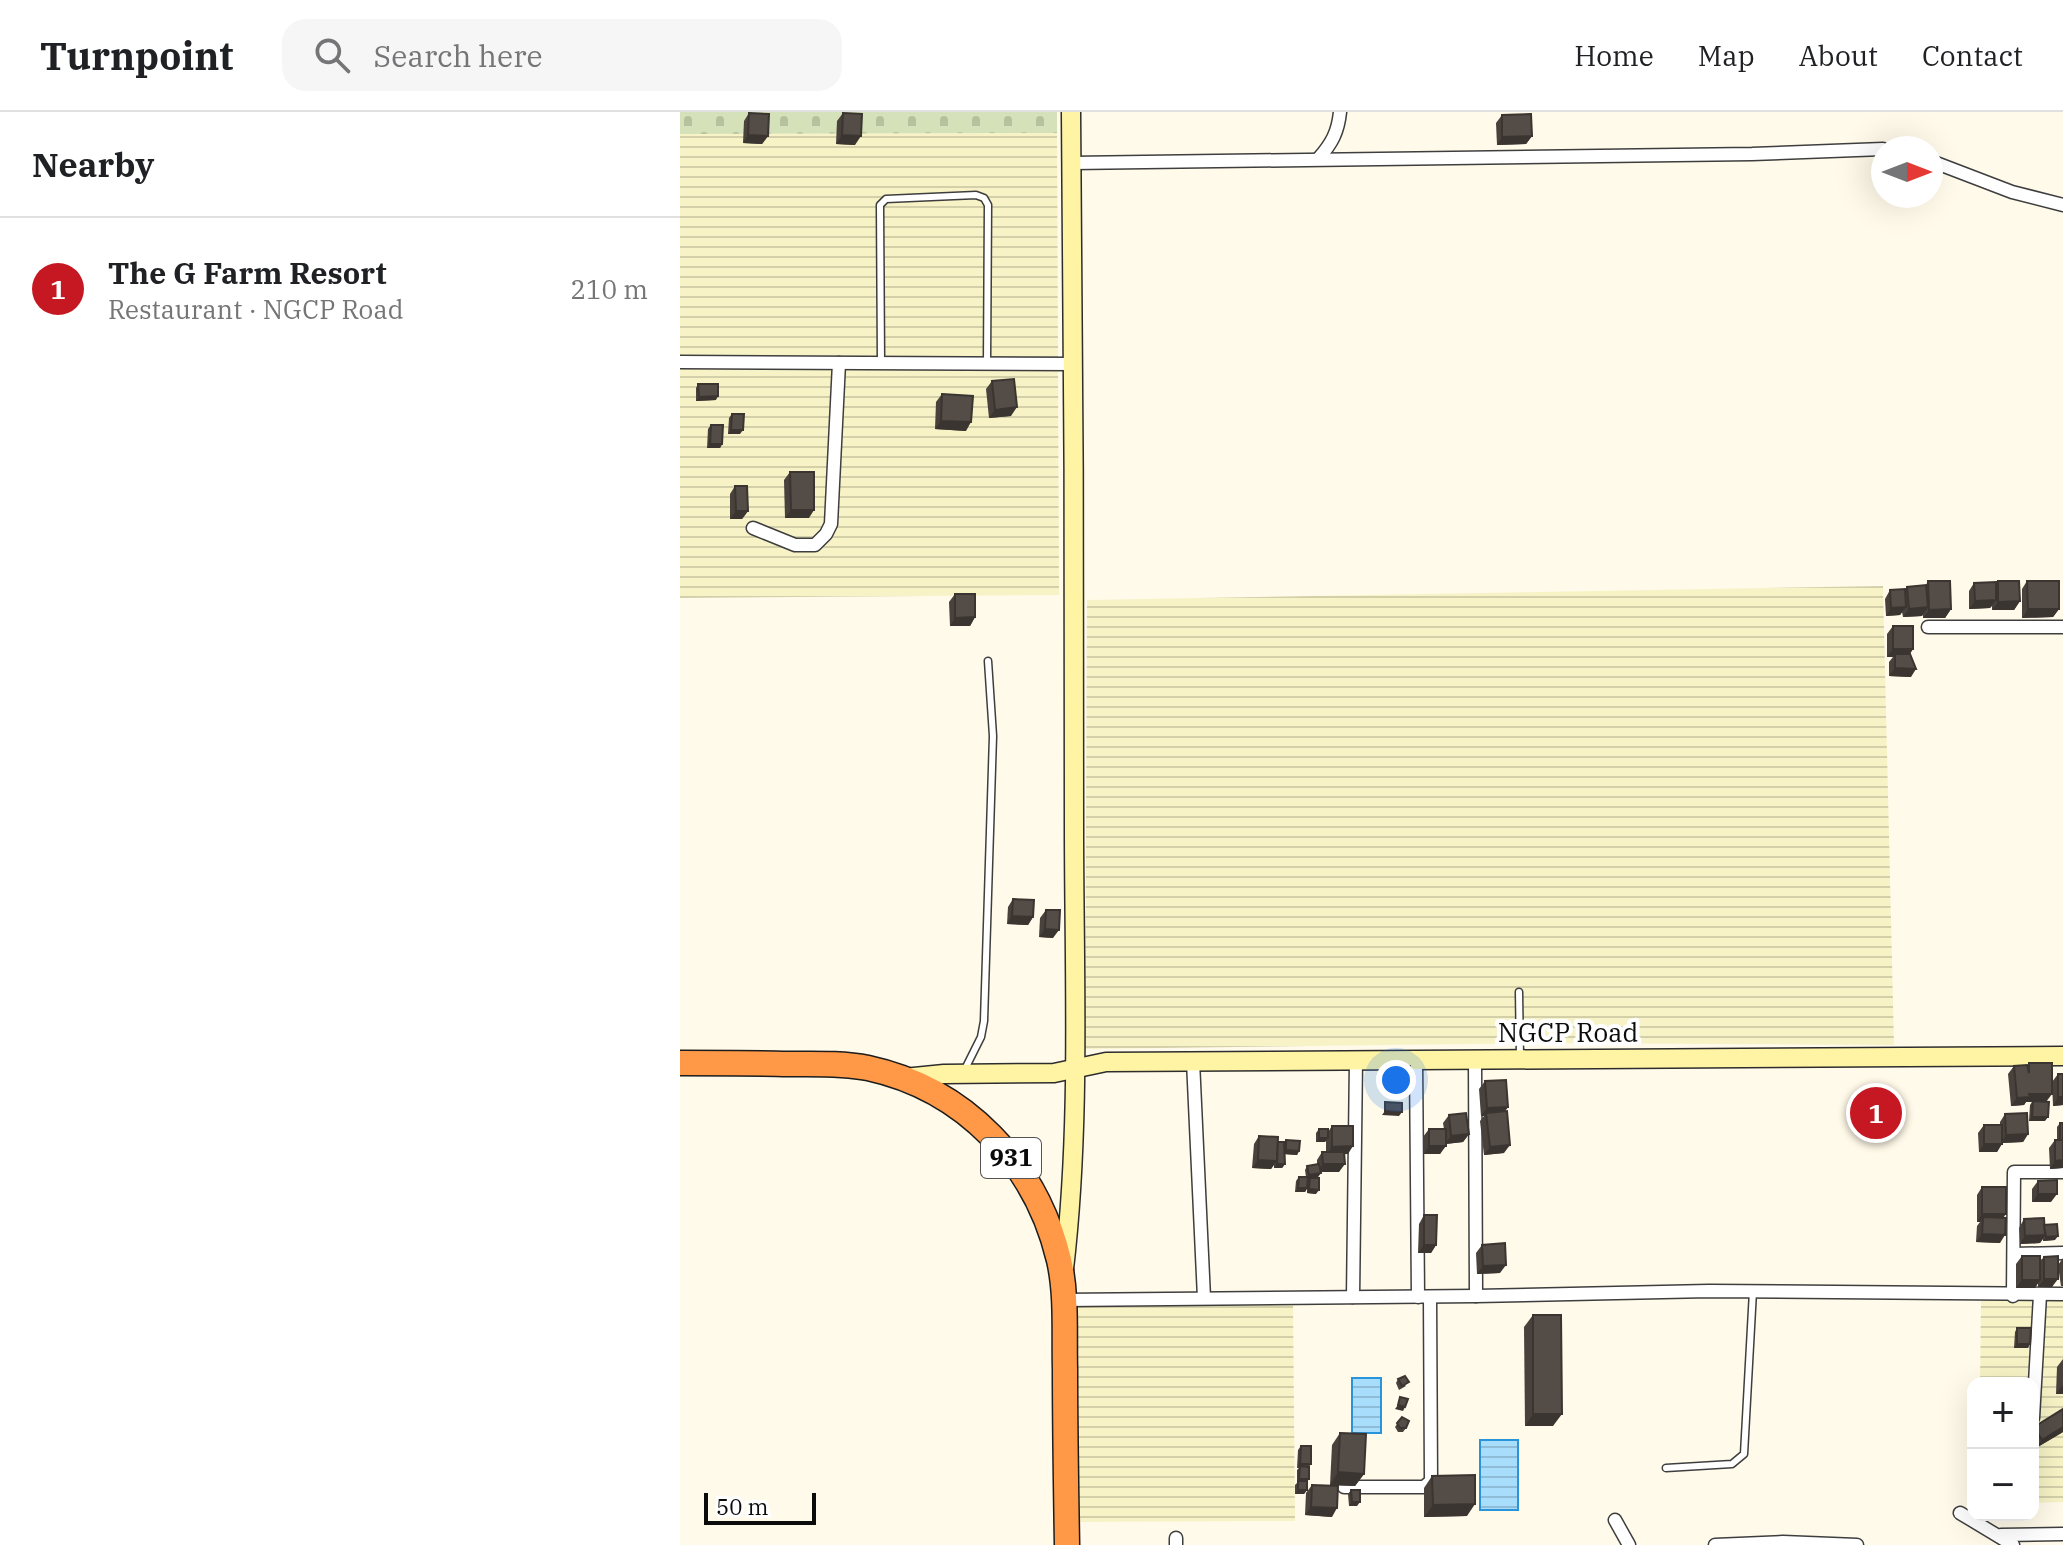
<!DOCTYPE html>
<html lang="en">
<head>
<meta charset="utf-8">
<style>
	:root { --surface:#fff; --page:#f6f6f6; --text:#202124; --muted:#757577; --line:#e0e0e0; --accent:#c61822 }
	body { margin:0; font-family:"IBM Plex Serif",serif; background:var(--page); color:var(--text) }
	.controls { position:absolute; right:24px; bottom:24px; display:grid; overflow:hidden; border-radius:16px; box-shadow:0 8px 32px #0002 }
	.controls button { width:72px; height:72px; display:grid; place-items:center; padding:0; border:0; border-bottom:2px solid var(--line); background:var(--surface); color:var(--text); font:40px sans-serif }
	.compass { position:absolute; left:1191px; top:24px; width:72px; height:72px; border-radius:50%; background:var(--surface); box-shadow:0 8px 32px #0002; rotate:90deg }
	.scale { position:absolute; left:24px; bottom:20px; width:112px; box-sizing:border-box; padding-left:8px; border:4px solid #0b0b0b; border-top:0; font-size:22px; line-height:28px; white-space:nowrap; color:#0b0b0b; -webkit-text-stroke:6px #fff; paint-order:stroke }
	.you { position:absolute; left:716px; top:968px; width:28px; height:28px; margin:-20px; border:6px solid #fff; border-radius:50%; background:#1a73e8; box-shadow:0 0 0 12px #1a73e833 }
	.badge { display:grid; place-items:center; width:52px; height:52px; border-radius:50%; background:var(--accent); color:#fff; font-size:26px; font-weight:700 }
	.pin { position:absolute; translate:-50% -50%; border:4px solid #fff; box-shadow:0 2px 8px #0006 }
	.list { margin:0; padding:0; list-style:none }
	h2 { display:flex; justify-content:space-between; align-items:center; height:104px; margin:0; padding:0 32px; font-size:34px }
	h2 small { font-size:26px; font-weight:400; color:var(--muted) }
	.list li { display:grid; grid-template-columns:52px 1fr auto; gap:24px; align-items:center; box-sizing:border-box; height:144px; padding:0 32px; border-top:2px solid var(--line) }
	.list b { display:block; font-size:30px; white-space:nowrap }
	.list p { margin:0; font-size:26px; white-space:nowrap; color:var(--muted) }
	.list em { font-size:26px; font-style:normal; color:var(--muted) }
	.icon { flex:none; width:44px; height:44px; fill:none; stroke:currentColor; stroke-width:2; stroke-linecap:round; stroke-linejoin:round }
	.map { position:relative; flex:none; width:1383px; height:1433px; overflow:hidden }
	header { display:flex; align-items:center; gap:48px; box-sizing:border-box; height:112px; padding:0 40px; background:var(--surface); border-bottom:2px solid var(--line) }
	header strong { font-size:38px }
	nav { display:flex; gap:44px; margin-inline-start:auto; font-size:28px }
	.search { width:560px; height:72px; background:var(--page); display:flex; align-items:center; gap:20px; box-sizing:border-box; padding:0 28px; border-radius:24px; color:var(--muted); font-size:30px }
	main { display:flex }
	aside { flex:1; background:var(--surface) }
	.map>svg:first-child { display:block }
</style>
</head>
<body>
<header>
<strong>Turnpoint</strong>
<div class="search"><svg class="icon" aria-label="search" viewBox="0 0 24 24"><circle cx="10" cy="10" r="6"/><path d="M15 15l6 6"/></svg>Search here</div>
<nav><a>Home</a><a>Map</a><a>About</a><a>Contact</a></nav>
</header>
<main>
<aside>
<h2>Nearby<small></small></h2>
<ul class="list">
<li><span class="badge">1</span><div><b>The G Farm Resort</b><p>Restaurant · NGCP Road</p></div><em>210 m</em></li>
</ul>
</aside>
<div class="map">
<svg width="1383" height="1433" viewBox="0 0 1383 1433">
	<defs>
		<pattern id="farmland-rules" width="6" height="5" patternUnits="userSpaceOnUse" patternTransform="scale(2)"><rect width="6" height="5" fill="#f7f3c6"/><path d="M0 2.5h6" fill="none" stroke="#d2cfa9"/></pattern>
		<pattern id="cemetery-stones" width="16" height="16" patternUnits="userSpaceOnUse" patternTransform="scale(2)"><rect width="16" height="16" fill="#d5e2b9"/><path d="M2 7V4a2 2 0 0 1 4 0v3zM10 15v-3a2 2 0 0 1 4 0v3z" fill="#b6c19e"/></pattern>
		<pattern id="water-rules" width="6" height="5" patternUnits="userSpaceOnUse" patternTransform="scale(2)"><rect width="6" height="5" fill="#a8ddfc"/><path d="M0 2.5h6" fill="none" stroke="#8fbcd7"/></pattern>
	</defs>
	<rect width="100%" height="100%" fill="#fffae9"/>
	<g fill="url(#farmland-rules)">
		<path d="M377,21L379,483L0,486V22Z"/>
		<path d="M1203,474L1214,933L864,931L405,937L407,488Z"/>
		<path d="M1383,1188V1390L1353,1391V1271H1300L1301,1189Z"/>
		<path d="M613,1191L615,1409L397,1410L396,1193Z"/>
	</g>
	<path fill="url(#cemetery-stones)" d="M0,0H377V21L0,22Z"/>
	<g fill="url(#water-rules)" stroke="#2994d9" stroke-width="2">
		<rect x="672" y="1266" width="29" height="55"/>
		<rect x="800" y="1328" width="38" height="70"/>
	</g>
	<g fill="none" stroke-linecap="round" stroke-linejoin="round">
		<g stroke="#3e3e3e" stroke-width="9">
			<g id="lane">
				<path d="M201,251L200,93L206,87L296,83L304,86L308,93L307,251"/>
				<path d="M839,880L840,945"/>
				<path d="M285,957L301,925L304,909L313,624L308,549"/>
				<path d="M986,1356L1052,1352L1064,1342L1073,1179"/>
			</g>
		</g>
		<g stroke="#3e3e3e" stroke-width="15">
			<g id="street">
				<path d="M639,46C652,31 658,20 660,0"/>
				<path d="M1251,49L1332,80L1383,93"/>
				<path d="M392,51L1072,42L1203,37"/>
				<path d="M0,250L394,252"/>
				<path d="M73,416L115,433H135L146,422L151,412L159,251"/>
				<path d="M1248,515H1383"/>
				<path d="M736,948L738,1185"/>
				<path d="M795,948L796,1184"/>
				<path d="M513,949L524,1186"/>
				<path d="M1334,1142L1383,1141"/>
				<path d="M1333,1184L1334,1060H1383"/>
				<path d="M673,1185L676,948"/>
				<path d="M384,1188L796,1184L1029,1179L1383,1182"/>
				<path d="M1353,1306L1360,1183"/>
				<path d="M664,1375H744L751,1369L750,1185"/>
				<path d="M1280,1401L1333,1433"/>
				<path d="M935,1408L949,1433"/>
				<path d="M1321,1423L1383,1422"/>
				<path d="M496,1426V1433"/>
				<path d="M1035,1433L1103,1430L1177,1433"/>
			</g>
		</g>
		<g stroke="#2d2d2d" stroke-width="21">
			<g id="secondary">
				<path d="M224,966L264,962L374,961L426,950L1383,944"/>
				<path d="M384,1157C401,1012 394,861 394,715C394,477 394,238 391,0"/>
			</g>
		</g>
		<g stroke="#1c1c1c" stroke-width="27">
			<path id="highway" d="M0,951C36,951 73,951 109,952C135,952 163,951 188,956C285,977 356,1052 379,1148C387,1183 384,1221 385,1257C385,1315 386,1374 387,1433"/>
		</g>
		<use href="#lane" stroke="#fff" stroke-width="6"/>
		<use href="#street" stroke="#fff" stroke-width="12"/>
		<use href="#secondary" stroke="#fff4a4" stroke-width="18"/>
		<use href="#highway" stroke="#ff9947" stroke-width="24"/>
	</g>
	<g fill="#48413c">
		<path d="M69,1L88,24L82,32L63,31L64,9Z"/>
		<path d="M163,1L175,33L156,32L157,9Z"/>
		<path d="M822,3L852,24L846,32L817,33L816,11Z"/>
		<path d="M312,269L331,304L309,306L306,277Z"/>
		<path d="M18,272L36,288L16,289V276Z"/>
		<path d="M262,282L286,319L255,317L256,290Z"/>
		<path d="M52,302L60,322H48L49,306Z"/>
		<path d="M31,313L42,332L40,336H27L28,317Z"/>
		<path d="M110,360L129,406H105L104,368Z"/>
		<path d="M55,374L68,399L62,407H50V382Z"/>
		<path d="M1248,469L1271,497L1265,506H1243V502L1242,504L1223,505L1222,500L1220,503L1206,504L1205,487L1210,478H1225L1227,475L1246,473Z"/>
		<path d="M1318,469L1340,489L1334,498H1312V494L1310,496L1289,497V479L1294,471L1316,472Z"/>
		<path d="M1347,469L1379,497L1373,505L1342,506V477Z"/>
		<path d="M275,482L295,505L290,514H270L269,490Z"/>
		<path d="M1213,514L1233,537L1230,542L1231,565L1209,564V550L1213,545H1207V522Z"/>
		<path d="M333,787L353,805L348,813L327,812L328,795Z"/>
		<path d="M366,798L373,826L359,825L360,806Z"/>
		<path d="M1349,951L1366,990L1365,1009H1349L1350,993L1352,990H1346L1344,993L1331,994L1328,962L1334,954H1347Z"/>
		<path d="M720,955L729,968L718,969L717,959Z"/>
		<path d="M1378,962H1383V993L1373,994L1372,970Z"/>
		<path d="M805,969L828,995L825,999L824,1041L804,1043L800,1009L804,1004H801L799,977Z"/>
		<path d="M1325,1002L1348,1022L1343,1030L1322,1031L1317,1040H1299L1298,1021L1304,1013H1320V1010Z"/>
		<path d="M769,1003L789,1022L783,1030L766,1032L760,1042H744L743,1025L749,1017H764L763,1011Z"/>
		<path d="M1380,1011L1383,1056L1370,1057L1369,1036L1375,1028H1377V1015Z"/>
		<path d="M652,1014L668,1042H664L659,1060H640L638,1065L634,1066L636,1082L627,1081V1077L625,1080H615L616,1069L619,1065H626L625,1058L627,1054L637,1052V1048L642,1040H646V1028L645,1030H636V1021L639,1017L648,1020Z"/>
		<path d="M579,1024L604,1031L606,1028L619,1039L617,1043L604,1042L605,1052L602,1056H594V1052L591,1057L572,1056L574,1032Z"/>
		<path d="M1358,1069L1371,1090H1352V1077Z"/>
		<path d="M1302,1075L1323,1106L1320,1131L1296,1130L1297,1114L1300,1110H1297V1083Z"/>
		<path d="M744,1103L756,1133L751,1141H738L739,1112Z"/>
		<path d="M1344,1107L1365,1113L1375,1128L1363,1129V1127L1360,1131L1340,1132L1339,1116Z"/>
		<path d="M802,1133L820,1161L797,1162L796,1141Z"/>
		<path d="M1342,1144L1360,1149L1364,1145L1378,1153L1383,1146V1174H1381L1378,1154L1372,1175H1358V1171L1355,1176H1336V1152Z"/>
		<path d="M853,1203L873,1314H845L844,1215Z"/>
		<path d="M1337,1216L1348,1236H1334L1335,1220Z"/>
		<path d="M1383,1247V1282H1376L1377,1255Z"/>
		<path d="M718,1267L726,1274L719,1278L716,1271Z"/>
		<path d="M1383,1297V1320L1356,1336L1353,1331V1316Z"/>
		<path d="M722,1305L726,1316L723,1320H718L715,1315Z"/>
		<path d="M660,1321L684,1362L675,1374L650,1373L652,1333Z"/>
		<path d="M621,1334L631,1352L629,1355V1367L627,1370V1378L624,1382H615V1373L617,1371V1358L619,1356H617L618,1338Z"/>
		<path d="M752,1364L787,1404L744,1405V1376Z"/>
		<path d="M632,1373L652,1405L625,1403L626,1381Z"/>
		<path d="M671,1378L677,1394H669L668,1382Z"/>
	</g>
	<g fill="#3b3531">
		<path d="M68,23L88,24L82,32L63,31Z"/>
		<path d="M162,23L181,24L175,33L156,32Z"/>
		<path d="M852,24L846,32L817,33L822,25Z"/>
		<path d="M38,284L36,288L16,289L19,285Z"/>
		<path d="M337,295L331,304L309,306L315,298Z"/>
		<path d="M261,309L291,310L286,319L255,317Z"/>
		<path d="M51,318H63L60,322H48Z"/>
		<path d="M30,332H42L40,336H27Z"/>
		<path d="M111,398H134L129,406H105Z"/>
		<path d="M56,399H68L62,407H50Z"/>
		<path d="M1316,488L1310,496L1289,497L1295,489Z"/>
		<path d="M1340,489L1334,498H1312L1318,490Z"/>
		<path d="M1226,495L1220,503L1206,504L1211,496Z"/>
		<path d="M1248,495L1242,504L1223,505L1229,497Z"/>
		<path d="M1271,497L1265,506H1243L1249,498Z"/>
		<path d="M1348,497H1379L1373,505L1342,506Z"/>
		<path d="M295,505L290,514H270L275,506Z"/>
		<path d="M1213,537H1233L1227,545L1215,542L1213,545H1207Z"/>
		<path d="M1215,556L1236,557L1231,565L1209,564Z"/>
		<path d="M332,804L353,805L348,813L327,812Z"/>
		<path d="M365,817L379,818L373,826L359,825Z"/>
		<path d="M720,964H731L729,968L718,969Z"/>
		<path d="M1349,982H1372L1366,990H1346L1344,993L1331,994L1337,986Z"/>
		<path d="M1378,985H1383V993L1373,994Z"/>
		<path d="M828,995L822,1003L806,1001L804,1004H801L807,996Z"/>
		<path d="M705,999L722,1000L719,1004L702,1003Z"/>
		<path d="M1352,1005H1368L1365,1009H1349Z"/>
		<path d="M789,1022L783,1030L765,1032L771,1024Z"/>
		<path d="M1348,1022L1343,1030L1321,1031L1326,1023Z"/>
		<path d="M639,1026H648L645,1030H636Z"/>
		<path d="M1304,1032H1322L1317,1040H1299Z"/>
		<path d="M830,1033L824,1041L804,1043L810,1035Z"/>
		<path d="M673,1034L668,1042L646,1043L652,1035Z"/>
		<path d="M749,1034H766L760,1042H744Z"/>
		<path d="M606,1038L619,1039L617,1043L603,1042Z"/>
		<path d="M578,1048L597,1049L591,1057L572,1056Z"/>
		<path d="M1383,1048V1056L1370,1057L1375,1049Z"/>
		<path d="M597,1052H605L602,1056H594Z"/>
		<path d="M643,1052H665L659,1060H637Z"/>
		<path d="M641,1061L638,1065L626,1067L629,1063Z"/>
		<path d="M618,1076H627L625,1080H615Z"/>
		<path d="M629,1077L639,1078L636,1082L627,1081Z"/>
		<path d="M1358,1082H1377L1371,1090H1352Z"/>
		<path d="M1302,1102H1326L1320,1110L1303,1105L1300,1110H1297Z"/>
		<path d="M1302,1122L1325,1123L1320,1131L1296,1130Z"/>
		<path d="M1365,1123L1360,1131L1340,1132L1345,1124Z"/>
		<path d="M1378,1124L1375,1128L1363,1129L1366,1125Z"/>
		<path d="M744,1133H756L751,1141H738Z"/>
		<path d="M826,1153L820,1161L797,1162L803,1154Z"/>
		<path d="M1364,1167H1378L1372,1175H1358Z"/>
		<path d="M1342,1168H1360L1355,1176H1336Z"/>
		<path d="M1337,1232H1350L1348,1236H1334Z"/>
		<path d="M1383,1273V1282H1376Z"/>
		<path d="M718,1293L725,1295L723,1299L715,1297Z"/>
		<path d="M853,1302H882L873,1314H845Z"/>
		<path d="M1383,1315V1320L1356,1336L1362,1328Z"/>
		<path d="M658,1360L684,1362L675,1374L650,1373Z"/>
		<path d="M618,1378H627L624,1382H615Z"/>
		<path d="M672,1390H680L677,1394H669Z"/>
		<path d="M795,1392L787,1404L744,1405L753,1393Z"/>
		<path d="M631,1395L657,1396L652,1405L625,1403Z"/>
	</g>
	<g fill="#544c46" stroke="#3b3531" stroke-width="2">
		<path d="M69,1L89,2L88,24L68,23Z"/>
		<path d="M163,1L182,2L181,24L162,23Z"/>
		<path d="M851,2L852,24L822,25V3Z"/>
		<path d="M334,267L337,295L315,298L312,269Z"/>
		<path d="M18,272H38V284L19,285Z"/>
		<path d="M262,282L293,284L291,310L261,309Z"/>
		<path d="M52,302H64L63,318H51Z"/>
		<path d="M31,313H43L42,332H30Z"/>
		<path d="M110,360H134V398H111Z"/>
		<path d="M55,374H67L68,399H56Z"/>
		<path d="M1248,469H1270L1271,497L1249,498Z"/>
		<path d="M1318,469H1339L1340,489L1318,490Z"/>
		<path d="M1347,469H1379V497H1348Z"/>
		<path d="M1316,470V488L1295,489L1294,471Z"/>
		<path d="M1246,473L1248,495L1229,497L1227,475Z"/>
		<path d="M1225,477L1226,495L1211,496L1210,478Z"/>
		<path d="M275,482H295V505L275,506Z"/>
		<rect x="1213" y="514" width="20" height="23"/>
		<path d="M1215,542H1230L1236,557L1215,556Z"/>
		<path d="M333,787L354,788L353,805L332,804Z"/>
		<path d="M366,798H380L379,818L365,817Z"/>
		<path d="M1349,951H1372V982H1349L1350,985L1337,986L1334,954L1347,953L1349,961Z"/>
		<path d="M730,954L731,964H720V955Z"/>
		<rect x="1378" y="962" width="5" height="23"/>
		<path d="M826,968L828,995L807,996L805,969Z"/>
		<path d="M1353,989L1369,990L1368,1005H1352Z"/>
		<path d="M705,990L722,991V1000L705,999Z"/>
		<path d="M827,999L830,1033L810,1035L806,1001Z"/>
		<path d="M786,1001L789,1022L771,1024L769,1003Z"/>
		<path d="M1347,1001L1348,1022L1326,1023L1325,1002Z"/>
		<rect x="1380" y="1011" width="3" height="17"/>
		<rect x="1304" y="1013" width="18" height="19"/>
		<path d="M652,1014H673V1034L652,1035Z"/>
		<rect x="639" y="1017" width="9" height="9"/>
		<rect x="749" y="1017" width="17" height="17"/>
		<path d="M579,1024L598,1025L597,1049L578,1048Z"/>
		<path d="M606,1028L620,1029L619,1039L606,1038Z"/>
		<path d="M1375,1028H1383V1048L1375,1049Z"/>
		<path d="M598,1030H604L605,1052H597Z"/>
		<path d="M642,1040H664L665,1052H643Z"/>
		<path d="M639,1052L641,1061L629,1063L627,1054Z"/>
		<path d="M619,1065H628L627,1076H618Z"/>
		<path d="M630,1066H639V1078L629,1077Z"/>
		<path d="M1377,1068V1082H1358V1069Z"/>
		<rect x="1302" y="1075" width="24" height="27"/>
		<path d="M744,1103H757L756,1133H744Z"/>
		<path d="M1303,1105L1326,1106L1325,1123L1302,1122Z"/>
		<path d="M1364,1106L1365,1123L1345,1124L1344,1107Z"/>
		<path d="M1377,1112L1378,1124L1366,1125L1364,1113Z"/>
		<path d="M825,1131L826,1153L803,1154L802,1133Z"/>
		<rect x="1342" y="1144" width="18" height="24"/>
		<path d="M1378,1144V1167H1364V1145Z"/>
		<path d="M853,1203H881L882,1302H853Z"/>
		<path d="M1337,1216H1351L1350,1232H1337Z"/>
		<path d="M725,1264L729,1270L722,1274L718,1267Z"/>
		<path d="M720,1285L728,1287L725,1295L718,1293Z"/>
		<path d="M1383,1297V1315L1362,1328L1354,1315Z"/>
		<path d="M722,1305L729,1309L726,1316H720L717,1311Z"/>
		<path d="M660,1321L686,1322L684,1362L658,1360Z"/>
		<path d="M621,1334H631V1352H620Z"/>
		<path d="M620,1354L629,1355V1367H619Z"/>
		<path d="M795,1363V1392L753,1393L752,1364Z"/>
		<rect x="618" y="1369" width="9" height="9"/>
		<path d="M632,1373L658,1374L657,1396L631,1395Z"/>
		<path d="M671,1378H680V1390H672Z"/>
	</g>
	<g text-anchor="middle" stroke-width="8" stroke-linejoin="round" paint-order="stroke">
		<rect fill="#fff" stroke="#545454" stroke-width="2" x="301" y="1026" width="60" height="40" rx="6"/>
		<g font-size="24" font-weight="bold" fill="#0b0b0b">
			<text x="331" y="1054">931</text>
		</g>
		<g font-size="26" fill="#0b0b0b" stroke="#fff">
			<text x="888" y="930">NGCP Road</text>
		</g>
	</g>
</svg>
<div class="controls">
<button>+</button>
<button>−</button>
</div>
<svg class="compass" viewBox="-18 -18 36 36"><path d="M0-13l5 13h-10z" fill="#e53935"/><path d="M0 13l5-13h-10z" fill="#757577"/></svg>
<div class="scale">50 m</div>
<div class="you"></div>
<div class="pin badge" style="left:1196px;top:1001px">1</div>
</div>
</main>
</body>
</html>
